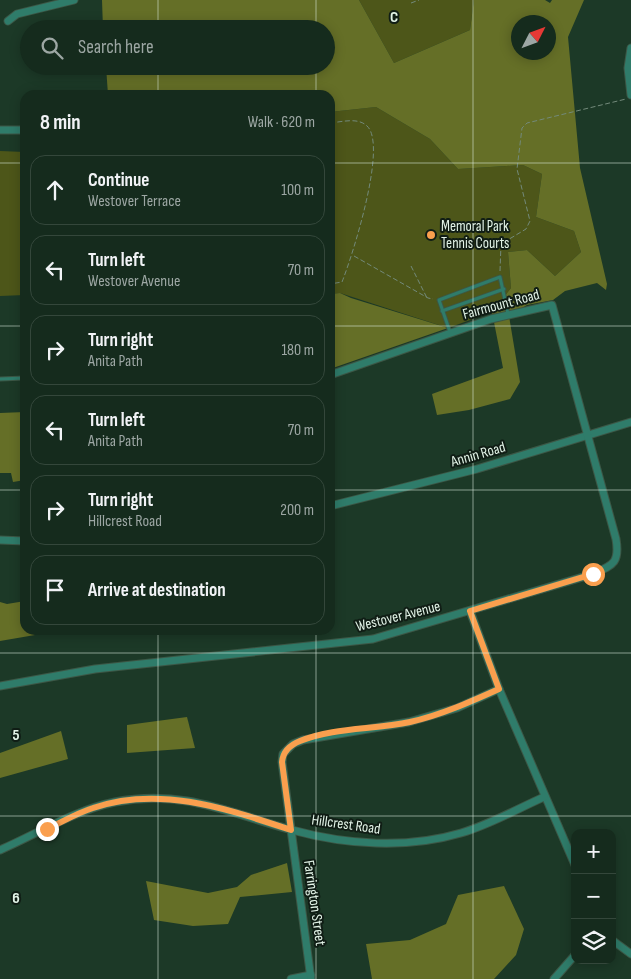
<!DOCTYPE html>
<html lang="en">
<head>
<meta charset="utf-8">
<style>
	:root { --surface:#152b1d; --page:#1e3326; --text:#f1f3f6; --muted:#9da7a4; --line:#34473b }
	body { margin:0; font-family:"Sofia Sans Condensed",sans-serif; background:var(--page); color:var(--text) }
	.controls { position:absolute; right:15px; bottom:15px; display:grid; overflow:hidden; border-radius:10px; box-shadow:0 2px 12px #0003 }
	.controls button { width:45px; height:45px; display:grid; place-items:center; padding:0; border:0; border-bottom:1px solid var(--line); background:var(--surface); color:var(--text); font:25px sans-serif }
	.compass { position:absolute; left:511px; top:15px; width:45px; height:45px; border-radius:50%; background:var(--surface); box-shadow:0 2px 12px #0003; rotate:48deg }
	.stop { position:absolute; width:15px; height:15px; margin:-11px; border:4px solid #fa9f4e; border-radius:50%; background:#fff }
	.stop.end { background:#fa9f4e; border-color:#fff; box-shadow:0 1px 5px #0008 }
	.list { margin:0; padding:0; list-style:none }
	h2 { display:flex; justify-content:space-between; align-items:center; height:65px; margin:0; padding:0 20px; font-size:21px }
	h2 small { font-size:16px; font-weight:400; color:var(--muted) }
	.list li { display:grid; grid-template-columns:32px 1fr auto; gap:15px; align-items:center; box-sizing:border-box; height:70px; margin:0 10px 10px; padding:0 10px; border:1px solid var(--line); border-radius:15px }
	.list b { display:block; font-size:19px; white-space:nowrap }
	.list p { margin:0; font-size:16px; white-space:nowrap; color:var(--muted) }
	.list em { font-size:16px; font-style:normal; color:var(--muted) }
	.icon { flex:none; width:28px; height:28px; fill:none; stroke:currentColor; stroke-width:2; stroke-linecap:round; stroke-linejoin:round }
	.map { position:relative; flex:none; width:631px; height:979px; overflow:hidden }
	.search { position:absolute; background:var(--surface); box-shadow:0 2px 12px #0003; left:20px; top:20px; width:315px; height:55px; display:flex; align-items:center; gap:12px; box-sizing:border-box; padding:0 18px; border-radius:28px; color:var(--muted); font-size:19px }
	.panel { position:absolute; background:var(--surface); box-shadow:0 2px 12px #0003; left:20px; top:90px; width:315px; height:545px; border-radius:15px }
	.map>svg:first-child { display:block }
</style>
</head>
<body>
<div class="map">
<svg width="631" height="979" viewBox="0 0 631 979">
	<rect width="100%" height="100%" fill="#1c3927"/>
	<g fill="#4d5619">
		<path d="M359,0H474L470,30L394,63Z"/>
		<path d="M376,107L430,139L458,169L523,165L542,174L536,217L574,231L581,252L555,276L527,250L508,252L511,288L492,312L448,328L340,293L330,294V112Z"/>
		<path d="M0,151L25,152V295L0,296Z"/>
	</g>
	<g fill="#656f27" fill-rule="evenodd">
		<path d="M102,0H359L394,63L470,30L474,0H545L550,3L552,0H584L568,37L580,168L607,284L606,290L597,283L565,291L553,300L527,305L509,316L520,382L510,399L469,410L437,415L432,394L503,368L492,312L511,288L508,252L527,250L555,276L581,252L574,231L536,217L542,174L523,165L458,169L430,139L376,107L330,112V95H108L106,66H326V29H103ZM518,22H548V52H518Z"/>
		<path d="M340,293L351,298L448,328L330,369V294Z"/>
		<path d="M25,412V480L13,482L11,473H0V413Z"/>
		<path d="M25,601V630H60L59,635H35L0,641V602L7,604Z"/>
		<path d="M187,717L195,748L127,753V725Z"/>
		<path d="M61,731L68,759L0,778V753Z"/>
		<path d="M287,863L292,892L240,897L228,924L193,926L154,920L146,881L208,893L237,887L251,875Z"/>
		<path d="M504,886L524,929L516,955L494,979H372L366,944L410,940L446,924L458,895Z"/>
	</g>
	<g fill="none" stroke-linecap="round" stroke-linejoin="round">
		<g stroke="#3c5746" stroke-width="5">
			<g id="lane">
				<path d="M442,311L504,289"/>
				<path d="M450,332L439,300L500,277L508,314"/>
				<path d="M0,379L25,378"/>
			</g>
		</g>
		<g stroke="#3c5746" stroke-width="9">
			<g id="street">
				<path d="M8,21L17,14L74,0"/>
				<path d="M631,48L628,68L631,95"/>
				<path d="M0,130H25"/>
				<path d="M330,506L477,469L631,422"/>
				<path d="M0,540L25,541"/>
				<path d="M470,611L499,689L575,865"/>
				<path d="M0,686L95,669L373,639L593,574C613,565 620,563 616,539L552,305L491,319L330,375"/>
				<path d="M0,850C37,834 75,810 115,802C184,789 229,813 292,830C347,845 407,849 461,833C489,825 517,809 544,797"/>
				<path d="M612,940L631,954"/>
				<path d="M291,979L311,975"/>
				<path d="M311,979L282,762L283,754L293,744L303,740L409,722L457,708L499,689"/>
				<path d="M554,979L575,955"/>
			</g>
		</g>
		<g stroke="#738a7b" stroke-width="1" stroke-dasharray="5 2.5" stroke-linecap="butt">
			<path d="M411,3L419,0"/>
			<path d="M330,123C341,122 358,117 367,126C388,145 352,257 342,282L330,284"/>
			<path d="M354,256L428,298L433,299"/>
			<path d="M411,266L427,298"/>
			<path d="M500,271L501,244L526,229L530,221L517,169L522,128L527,123L626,99"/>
		</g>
		<use href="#lane" stroke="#2f7c6a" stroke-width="3"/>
		<use href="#street" stroke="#2f7c6a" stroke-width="7"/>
	</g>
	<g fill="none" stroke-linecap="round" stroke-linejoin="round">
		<path stroke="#fa9f4e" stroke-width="6" d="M47,829C62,822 77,813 93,808C160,785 227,809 291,830L282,762C283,751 290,745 300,741C334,727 374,730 410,722C441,715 470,702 499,689L470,611L593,574"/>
	</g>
	<path fill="none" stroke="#e2f3e7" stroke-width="1" stroke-opacity="0.55" d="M158,0V29M316,0V29M473,0V979M158,66V95M316,66V95M0,163H25M330,163H631M0,326H25M330,326H631M0,490H25M330,490H631M158,630V979M316,630V979M0,653H631M0,816H631"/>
	<circle fill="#fa9f4e" stroke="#101d15" stroke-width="2" cx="431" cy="235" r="5"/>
	<g text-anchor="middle" stroke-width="4" stroke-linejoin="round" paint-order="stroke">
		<g font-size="15" fill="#e2f3e7" stroke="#101d15" text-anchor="start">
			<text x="441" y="231">Memoral Park<tspan x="441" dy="17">Tennis Courts</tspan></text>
		</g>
		<g font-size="15" fill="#e2f3e7" stroke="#101d15">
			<text transform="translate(501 304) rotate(-15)" y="5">Fairmount Road</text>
			<text transform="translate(478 454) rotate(-16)" y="5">Annin Road</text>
			<text transform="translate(398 616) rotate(-14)" y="5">Westover Avenue</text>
			<text transform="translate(346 824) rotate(8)" y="5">Hillcrest Road</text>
			<text transform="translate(315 903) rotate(82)" y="5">Farrington Street</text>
		</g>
	</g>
	<g font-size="16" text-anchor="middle" font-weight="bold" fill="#e2f3e7" stroke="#101d15" stroke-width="4" stroke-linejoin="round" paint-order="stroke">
		<text x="394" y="22">C</text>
		<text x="16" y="740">5</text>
		<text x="16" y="903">6</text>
	</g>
</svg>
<div class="controls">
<button>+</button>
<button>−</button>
<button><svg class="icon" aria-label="layers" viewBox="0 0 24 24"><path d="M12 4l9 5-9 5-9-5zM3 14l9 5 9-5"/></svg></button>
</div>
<svg class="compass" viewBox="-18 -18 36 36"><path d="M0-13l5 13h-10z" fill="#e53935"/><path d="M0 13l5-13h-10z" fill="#9da7a4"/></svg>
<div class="stop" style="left:593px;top:574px"></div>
<div class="stop end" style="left:47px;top:829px"></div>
<div class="search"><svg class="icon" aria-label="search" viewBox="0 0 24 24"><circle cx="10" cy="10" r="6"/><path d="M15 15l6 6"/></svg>Search here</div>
<section class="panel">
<h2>8 min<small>Walk · 620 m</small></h2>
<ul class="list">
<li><svg class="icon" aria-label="ahead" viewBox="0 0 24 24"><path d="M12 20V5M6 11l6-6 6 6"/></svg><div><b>Continue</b><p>Westover Terrace</p></div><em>100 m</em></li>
<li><svg class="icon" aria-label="left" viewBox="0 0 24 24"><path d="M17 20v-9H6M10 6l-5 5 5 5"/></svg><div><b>Turn left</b><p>Westover Avenue</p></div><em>70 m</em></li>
<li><svg class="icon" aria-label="right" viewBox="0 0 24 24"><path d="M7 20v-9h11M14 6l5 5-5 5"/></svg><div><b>Turn right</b><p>Anita Path</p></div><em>180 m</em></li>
<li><svg class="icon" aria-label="left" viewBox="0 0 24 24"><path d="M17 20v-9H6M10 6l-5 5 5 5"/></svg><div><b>Turn left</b><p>Anita Path</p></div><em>70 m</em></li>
<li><svg class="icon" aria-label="right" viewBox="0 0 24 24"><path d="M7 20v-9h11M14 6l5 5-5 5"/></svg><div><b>Turn right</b><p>Hillcrest Road</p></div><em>200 m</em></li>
<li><svg class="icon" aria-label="arrive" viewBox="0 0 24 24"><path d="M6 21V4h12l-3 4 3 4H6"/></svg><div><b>Arrive at destination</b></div></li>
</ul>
</section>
</div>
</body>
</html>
